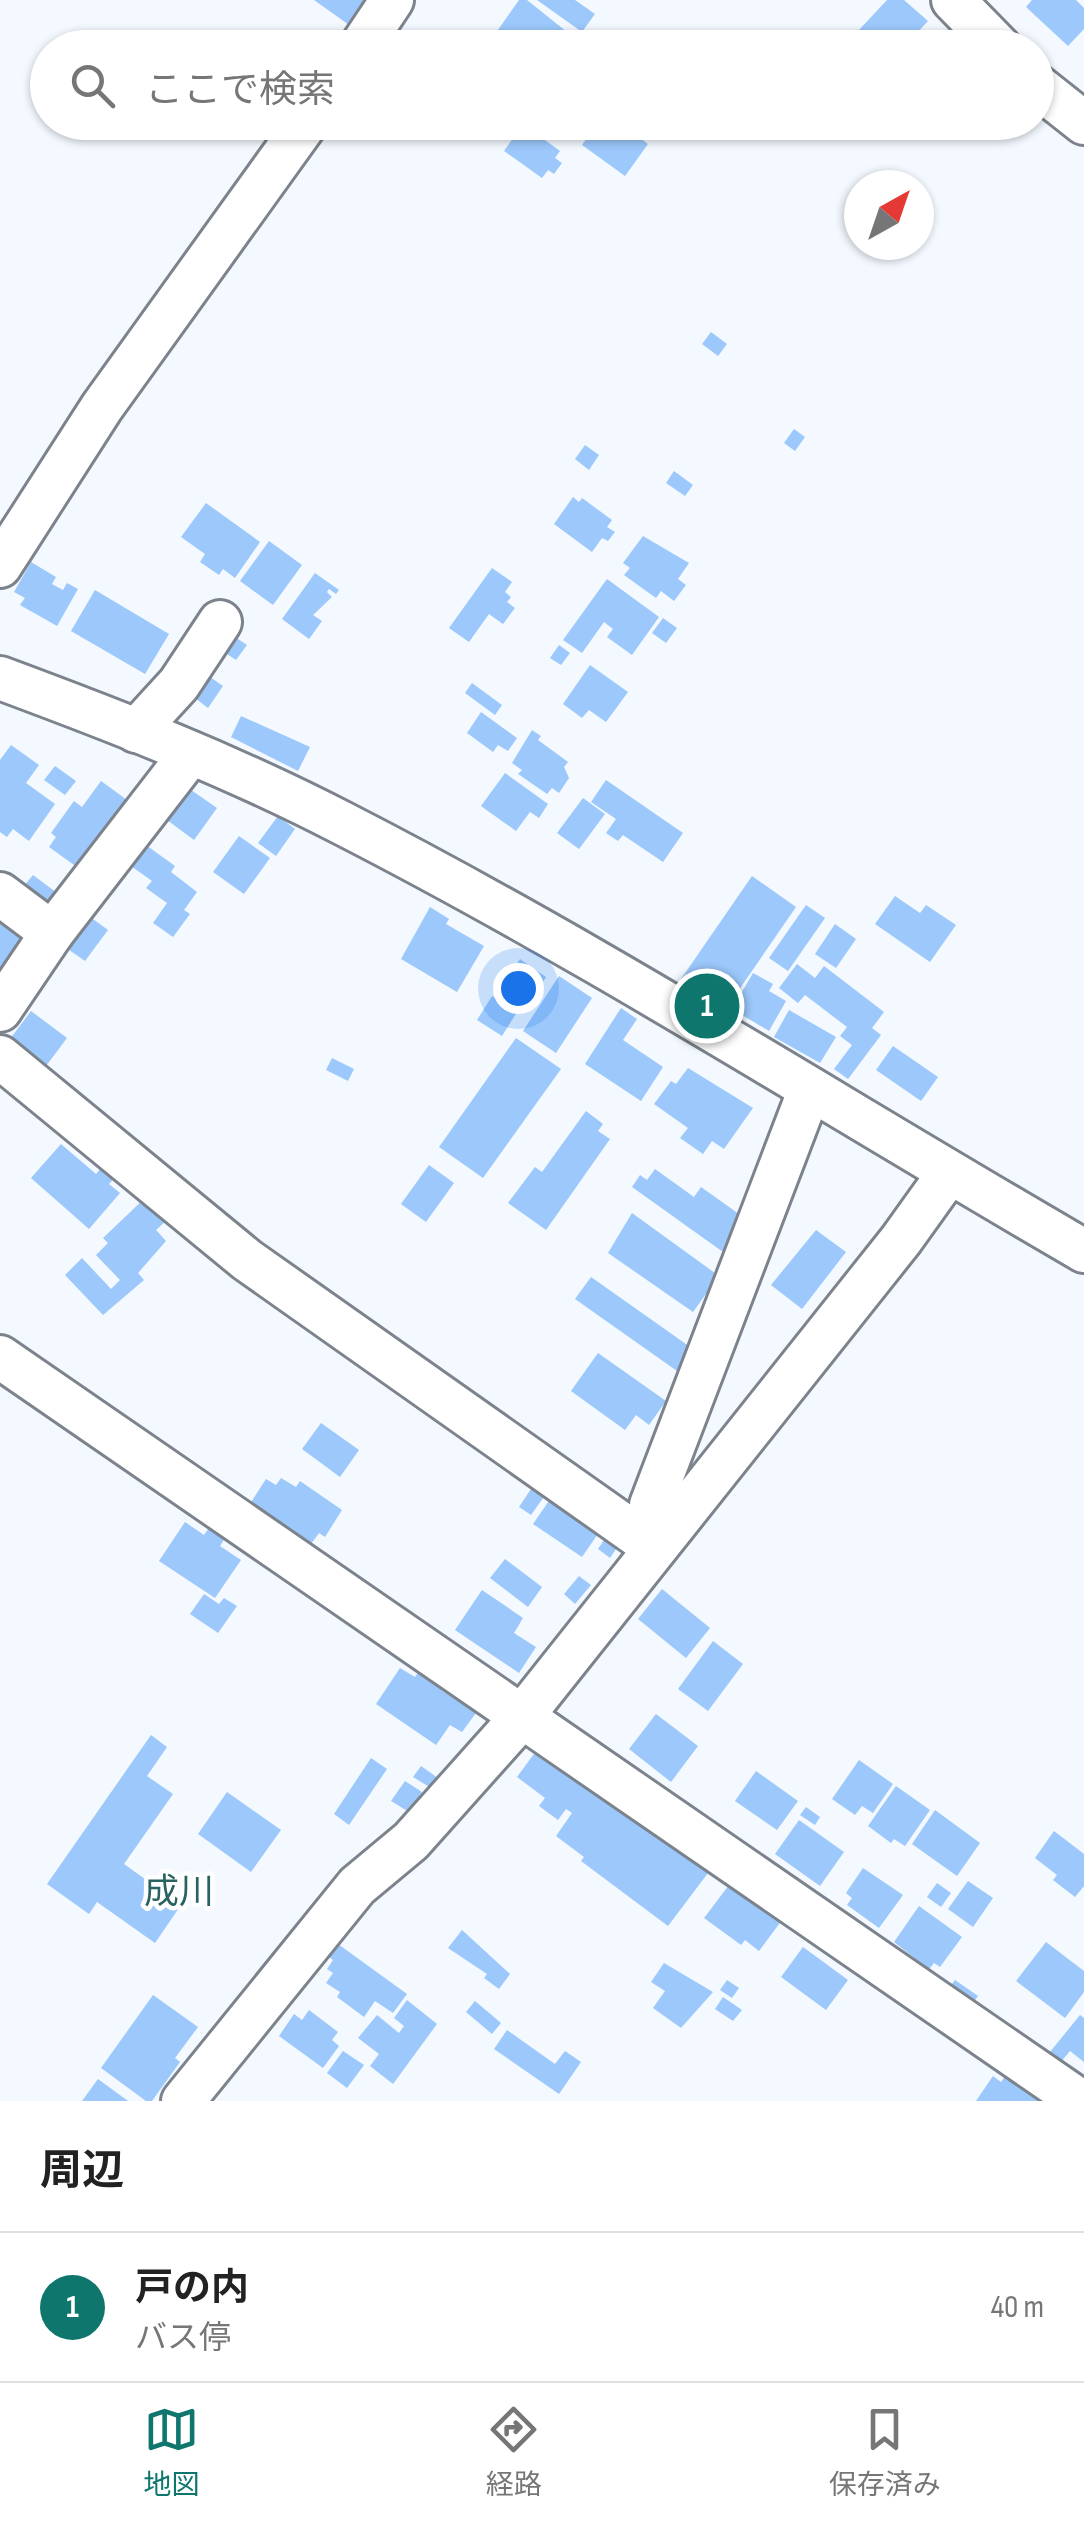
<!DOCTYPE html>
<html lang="ja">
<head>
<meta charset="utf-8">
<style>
	:root { --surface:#fff; --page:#f6f6f6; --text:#222; --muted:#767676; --line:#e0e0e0; --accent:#0f766e }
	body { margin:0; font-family:"Sofia Sans Condensed","Noto Sans JP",sans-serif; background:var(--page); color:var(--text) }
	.compass { position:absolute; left:844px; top:170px; width:90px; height:90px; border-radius:50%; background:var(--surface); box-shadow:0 2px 8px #0004; rotate:40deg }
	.you { position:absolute; left:518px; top:988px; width:35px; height:35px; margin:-25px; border:8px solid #fff; border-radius:50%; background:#1a73e8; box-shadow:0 0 0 15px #1a73e833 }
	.badge { display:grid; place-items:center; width:65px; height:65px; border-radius:50%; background:var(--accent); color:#fff; font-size:32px; font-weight:700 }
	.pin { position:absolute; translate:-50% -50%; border:5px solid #fff; box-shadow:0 2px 10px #0006 }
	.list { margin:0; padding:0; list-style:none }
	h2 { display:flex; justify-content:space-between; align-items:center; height:130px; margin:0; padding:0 40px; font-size:42px }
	h2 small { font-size:32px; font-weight:400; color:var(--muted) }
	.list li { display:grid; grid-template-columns:65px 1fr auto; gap:30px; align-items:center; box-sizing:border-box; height:150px; padding:0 40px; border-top:2px solid var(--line) }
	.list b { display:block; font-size:38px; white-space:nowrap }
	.list p { margin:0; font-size:32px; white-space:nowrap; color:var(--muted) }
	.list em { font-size:32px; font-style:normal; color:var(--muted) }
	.icon { flex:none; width:55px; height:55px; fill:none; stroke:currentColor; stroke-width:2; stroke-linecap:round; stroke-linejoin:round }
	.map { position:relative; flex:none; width:1084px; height:2101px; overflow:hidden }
	.search { position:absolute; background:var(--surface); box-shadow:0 2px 8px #0004; left:30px; right:30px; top:30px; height:110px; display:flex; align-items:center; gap:25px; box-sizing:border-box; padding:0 35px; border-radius:55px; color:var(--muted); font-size:38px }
	.sheet { height:280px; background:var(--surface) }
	nav { display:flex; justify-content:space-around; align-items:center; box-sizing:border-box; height:140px; border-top:2px solid var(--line); background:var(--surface); font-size:28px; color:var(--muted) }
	nav a { display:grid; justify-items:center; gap:5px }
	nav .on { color:var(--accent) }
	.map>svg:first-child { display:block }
</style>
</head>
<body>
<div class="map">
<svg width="1084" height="2101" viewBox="0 0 1084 2101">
	<rect width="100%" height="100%" fill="#f3f9ff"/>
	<g fill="#9cc8fb">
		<path d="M314,0H371L352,27Z"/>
		<path d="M519,0H527L587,48H509L493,37Z"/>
		<path d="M537,0H575L595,14L582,32Z"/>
		<path d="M887,0H904L928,21L916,34L926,44L922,48H877L859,30Z"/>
		<path d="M1032,0H1076L1084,8V29L1068,46L1026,7Z"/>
		<path d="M598,122H618L648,144L625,176L582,145Z"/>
		<path d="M523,124L560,151L555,158L562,163L554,174L548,170L542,178L504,151Z"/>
		<path d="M711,332L727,344L718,356L702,344Z"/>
		<path d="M794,429L805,437L795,451L784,443Z"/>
		<path d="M585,445L599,455L589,470L575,459Z"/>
		<path d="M674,471L693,485L685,496L666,483Z"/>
		<path d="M573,497L579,502L582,498L612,520L607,527L615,532L608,541L602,538L592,552L554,524Z"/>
		<path d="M206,503L260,542L235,578L223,569L219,575L200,562L205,554L181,537Z"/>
		<path d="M643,536L689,563L678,579L686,585L674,601L661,591L656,598L624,575L630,568L623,563Z"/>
		<path d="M269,541L302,565L273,605L240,581Z"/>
		<path d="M31,562L56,577L52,584L63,590L67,583L78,589L57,626L20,605L25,598L14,592Z"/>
		<path d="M492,568L512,582L505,592L511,597L507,602L515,608L503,624L489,614L469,642L449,628Z"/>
		<path d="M315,573L339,590L336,594L329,589L327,592L332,597L313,615L322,621L309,639L282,619Z"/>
		<path d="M607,579L659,617L632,655L607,637L613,629L604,622L582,653L563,640Z"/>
		<path d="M95,590L169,634L145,674L71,631Z"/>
		<path d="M663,618L677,628L666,643L652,633Z"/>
		<path d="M226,631L247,645L236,660L215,646Z"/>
		<path d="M559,645L570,653L561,665L550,658Z"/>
		<path d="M206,665L214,671L210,677L223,686L208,708L195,698L189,706L181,700Z"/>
		<path d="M590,665L628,692L606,722L589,710L582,718L563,704Z"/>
		<path d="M472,683L502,705L495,715L465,693Z"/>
		<path d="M481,712L517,738L508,751L498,745L493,752L467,733Z"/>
		<path d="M241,716L310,747L298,771L231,737Z"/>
		<path d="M532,730L541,736L538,740L568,762L564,767L569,778L559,793L552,788L547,794L518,774L522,770L512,763Z"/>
		<path d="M11,745L39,765L26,783L55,804L29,841L13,829L7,837L0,832V760Z"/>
		<path d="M55,766L76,781L65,795L44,780Z"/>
		<path d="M505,773L548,804L539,818L530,812L516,831L481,806Z"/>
		<path d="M606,780L683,833L663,862L623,835L618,841L606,833L616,819L591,802Z"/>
		<path d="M101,781L134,805L81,870L49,847L56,837L51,833L74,801L82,807Z"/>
		<path d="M181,783L217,808L194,840L159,814Z"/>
		<path d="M583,798L605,814L579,849L557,833Z"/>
		<path d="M278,816L295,829L276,856L258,843Z"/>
		<path d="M239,836L270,858L244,894L213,872Z"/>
		<path d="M139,840L175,866L171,872L197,892L184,910L190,914L173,937L153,923L167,903L146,888L152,881L124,861Z"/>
		<path d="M33,875L65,899L56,911L23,887Z"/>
		<path d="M752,876L796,907L725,1010L681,979Z"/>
		<path d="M895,896L920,913L926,905L956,925L930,962L875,924Z"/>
		<path d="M806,905L825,918L788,971L769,958Z"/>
		<path d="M430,907L449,919L446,924L484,946L457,992L401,959Z"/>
		<path d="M0,910L41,936L11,979L0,971Z"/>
		<path d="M82,911L108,930L85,961L59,943Z"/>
		<path d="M835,924L856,939L836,968L815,954Z"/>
		<path d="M520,959L546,977L523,1013L496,995Z"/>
		<path d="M797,964L815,978L824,966L884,1012L872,1028L881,1035L848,1079L834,1069L852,1045L840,1036L847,1027L805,995L798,1003L779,988Z"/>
		<path d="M753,973L773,984L769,991L786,1001L769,1031L732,1009Z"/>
		<path d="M559,976L592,998L556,1053L523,1031Z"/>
		<path d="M492,996L517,1012L502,1036L477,1020Z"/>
		<path d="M621,1008L637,1019L623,1040L663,1067L641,1101L585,1064Z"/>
		<path d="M789,1010L836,1037L820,1063L774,1037Z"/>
		<path d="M31,1011L67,1038L46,1066L10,1039Z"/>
		<path d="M516,1038L561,1069L483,1178L439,1147Z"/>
		<path d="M893,1046L938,1077L921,1101L876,1070Z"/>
		<path d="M332,1058L354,1069L348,1081L326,1070Z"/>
		<path d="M688,1068L753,1108L724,1149L712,1141L703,1154L680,1138L688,1128L654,1104L671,1081L676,1084Z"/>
		<path d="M586,1111L603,1124L598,1131L610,1139L546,1230L508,1203L535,1167L542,1172Z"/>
		<path d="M61,1144L96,1174L106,1162L119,1173L109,1184L120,1193L89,1229L31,1178Z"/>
		<path d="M429,1165L454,1183L426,1222L401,1204Z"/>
		<path d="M655,1169L694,1197L701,1187L746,1219L723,1252L632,1187L640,1175L647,1180Z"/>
		<path d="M146,1197L167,1220L156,1230L166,1241L138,1273L144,1280L103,1315L65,1275L82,1258L111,1289L120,1280L96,1255L108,1243L103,1238Z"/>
		<path d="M632,1213L719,1276L693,1312L608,1253Z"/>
		<path d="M816,1230L846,1252L802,1309L771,1285Z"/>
		<path d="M591,1277L693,1349L677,1371L575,1299Z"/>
		<path d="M598,1353L666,1401L649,1425L636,1415L625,1430L571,1391Z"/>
		<path d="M321,1423L359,1450L340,1477L302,1449Z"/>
		<path d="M281,1478L296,1487L300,1481L342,1510L325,1537L319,1533L311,1544L267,1515L263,1521L246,1510L266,1479L276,1485Z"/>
		<path d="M535,1483L548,1491L531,1515L519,1507Z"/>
		<path d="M553,1495L602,1528L582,1557L533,1524Z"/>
		<path d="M185,1522L204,1535L211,1525L227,1535L220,1546L241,1560L215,1598L159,1561Z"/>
		<path d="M608,1534L620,1543L610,1558L598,1549Z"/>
		<path d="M505,1559L542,1587L528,1607L490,1578Z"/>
		<path d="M579,1576L591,1585L575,1604L564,1594Z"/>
		<path d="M662,1589L710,1628L686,1658L638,1619Z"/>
		<path d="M482,1590L523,1618L514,1633L536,1647L519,1673L455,1630Z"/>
		<path d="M204,1594L219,1604L224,1598L237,1606L218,1633L190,1614Z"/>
		<path d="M713,1641L743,1664L708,1711L678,1689Z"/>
		<path d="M422,1667L446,1683L441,1690L476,1713L462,1732L450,1725L436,1745L376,1704L400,1668L415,1677Z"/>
		<path d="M656,1714L698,1746L671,1782L629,1749Z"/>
		<path d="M151,1735L167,1747L147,1776L173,1794L124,1864L181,1905L155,1943L97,1902L89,1914L47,1884Z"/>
		<path d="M539,1747L708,1873L668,1926L581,1861L584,1857L556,1836L572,1813L566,1809L558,1820L539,1806L545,1798L517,1777Z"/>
		<path d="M371,1758L387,1769L349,1825L334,1814Z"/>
		<path d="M859,1760L893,1784L873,1813L862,1806L855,1815L832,1799Z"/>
		<path d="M421,1766L438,1778L431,1788L413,1777Z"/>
		<path d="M756,1771L798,1801L777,1830L735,1801Z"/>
		<path d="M405,1781L422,1792L409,1812L391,1801Z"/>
		<path d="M896,1786L930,1810L905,1846L894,1839L891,1843L868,1826Z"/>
		<path d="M227,1792L281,1830L251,1872L198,1834Z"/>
		<path d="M806,1807L820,1817L815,1825L800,1815Z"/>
		<path d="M935,1810L980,1843L957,1876L912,1844Z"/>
		<path d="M799,1820L844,1852L820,1886L775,1854Z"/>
		<path d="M1054,1831L1084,1854V1886L1075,1897L1053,1880L1057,1875L1035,1858Z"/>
		<path d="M863,1868L903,1895L879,1928L847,1905L852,1898L846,1893Z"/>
		<path d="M968,1881L993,1898L973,1927L948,1909Z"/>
		<path d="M937,1883L951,1893L941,1907L927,1897Z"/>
		<path d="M729,1885L785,1916L759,1951L745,1940L741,1945L704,1918Z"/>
		<path d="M919,1906L962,1937L940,1967L934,1963L926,1973L913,1965L917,1960L894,1942Z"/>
		<path d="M462,1930L510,1974L499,1989L484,1978L487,1974L448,1948Z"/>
		<path d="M1046,1942L1084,1971V1992L1065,2018L1016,1981Z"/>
		<path d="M338,1944L407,1994L393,2013L375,2001L364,2017L337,1997L340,1992L326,1983L333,1973L327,1969L333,1960L329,1957Z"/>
		<path d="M803,1947L848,1980L826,2010L781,1977Z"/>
		<path d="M664,1963L713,1992L681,2028L653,2008L665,1991L651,1982Z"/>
		<path d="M727,1980L739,1988L732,1998L720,1990Z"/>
		<path d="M955,1980L978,1996L968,2010L945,1993Z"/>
		<path d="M153,1995L198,2027L175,2058L180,2062L152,2101H146L101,2068Z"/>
		<path d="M723,1997L742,2010L733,2021L715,2009Z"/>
		<path d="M407,2000L437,2024L393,2084L370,2066L379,2054L358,2038L377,2015L399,2033L404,2026L394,2018Z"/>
		<path d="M475,2001L501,2023L492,2034L466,2012Z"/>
		<path d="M309,2010L338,2032L332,2040L339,2046L323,2068L279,2036L294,2014L302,2020Z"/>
		<path d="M1080,2015L1084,2018V2062L1070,2051L1060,2063H1041Z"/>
		<path d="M507,2030L555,2064L565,2051L581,2062L559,2094L494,2049Z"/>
		<path d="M343,2051L364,2065L347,2088L327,2073Z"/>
		<path d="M1010,2069L1057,2101H976L993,2076L1001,2082Z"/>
		<path d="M98,2079L128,2101H82Z"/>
	</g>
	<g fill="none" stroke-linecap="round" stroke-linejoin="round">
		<g stroke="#7c838c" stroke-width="48">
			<g id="minor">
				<path d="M953,0L1000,48"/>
				<path d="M360,48L392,0"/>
				<path d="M1036,85L1084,123"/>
				<path d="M0,566L102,407L307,122"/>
				<path d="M0,678C116,721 232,766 342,823C596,953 837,1108 1084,1251"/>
				<path d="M136,731L179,684L220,622"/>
				<path d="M0,894L52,933"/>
				<path d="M0,1010L52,933L191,753"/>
				<path d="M0,1057L247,1260L654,1547"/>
				<path d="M0,1357L1080,2101"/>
				<path d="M660,1539L651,1505L810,1089"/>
				<path d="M183,2101L357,1886L411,1841L520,1719L901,1240L949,1173"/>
			</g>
		</g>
		<use href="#minor" stroke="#fff" stroke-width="42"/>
	</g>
	<g text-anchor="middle" stroke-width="9" stroke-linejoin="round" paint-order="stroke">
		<g font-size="35" fill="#286261" stroke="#fff">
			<text x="179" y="1903">成川</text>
		</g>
	</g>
</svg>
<svg class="compass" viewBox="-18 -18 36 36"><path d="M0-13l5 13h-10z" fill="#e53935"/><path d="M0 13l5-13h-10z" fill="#767676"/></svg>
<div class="you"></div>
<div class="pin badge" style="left:707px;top:1006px">1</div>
<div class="search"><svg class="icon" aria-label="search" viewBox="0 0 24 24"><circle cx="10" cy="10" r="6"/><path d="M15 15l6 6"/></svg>ここで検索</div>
</div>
<section class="sheet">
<h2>周辺<small></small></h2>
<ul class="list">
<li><span class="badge">1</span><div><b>戸の内</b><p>バス停</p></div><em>40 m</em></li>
</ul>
</section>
<nav>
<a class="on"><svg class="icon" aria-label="map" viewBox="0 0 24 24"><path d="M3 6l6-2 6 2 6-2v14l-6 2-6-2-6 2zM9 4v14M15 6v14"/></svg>地図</a>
<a><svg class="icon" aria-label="directions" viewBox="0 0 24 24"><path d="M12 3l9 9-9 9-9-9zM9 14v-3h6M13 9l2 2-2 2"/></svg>経路</a>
<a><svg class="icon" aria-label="saved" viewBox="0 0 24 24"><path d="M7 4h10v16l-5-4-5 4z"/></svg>保存済み</a>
</nav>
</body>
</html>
